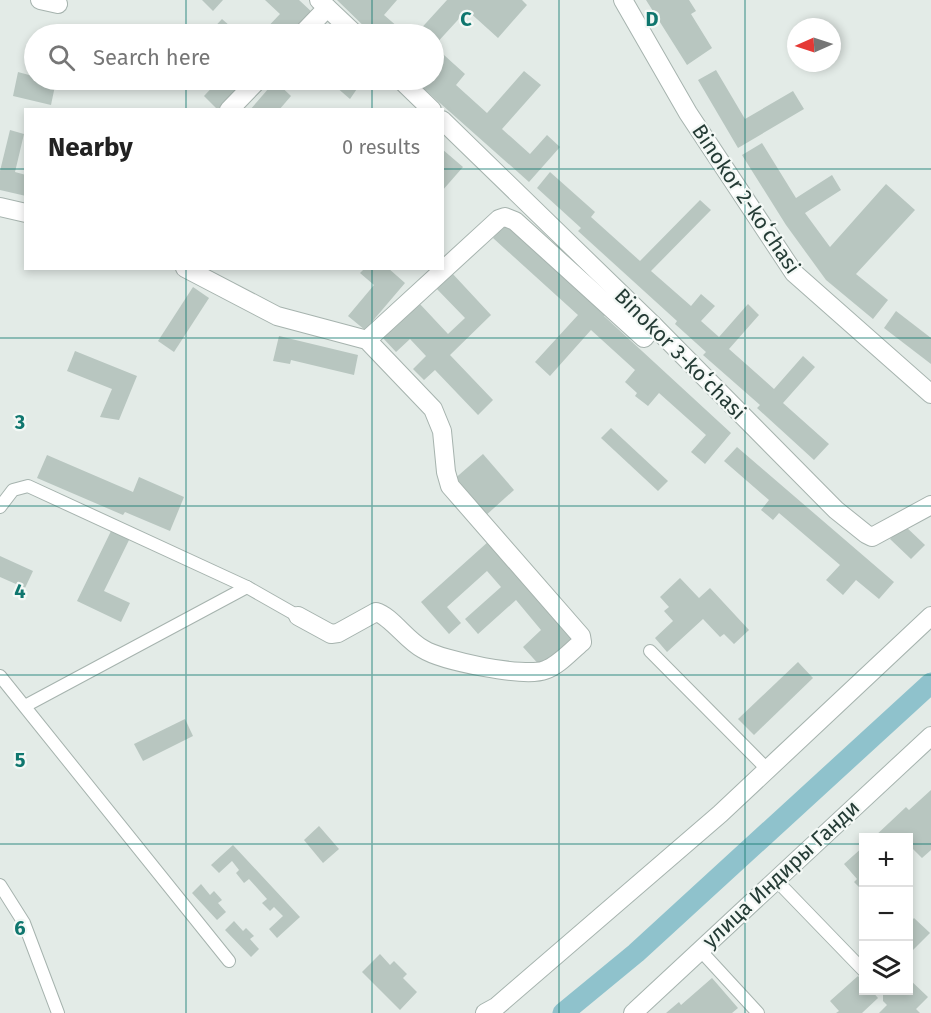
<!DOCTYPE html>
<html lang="en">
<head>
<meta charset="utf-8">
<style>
	:root { --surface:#fff; --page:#f6f6f6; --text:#222; --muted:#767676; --line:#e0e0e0 }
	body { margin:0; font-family:"Fira Sans",sans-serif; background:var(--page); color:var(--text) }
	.controls { position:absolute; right:18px; bottom:18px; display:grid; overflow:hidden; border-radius:0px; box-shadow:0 3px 9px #0003 }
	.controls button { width:54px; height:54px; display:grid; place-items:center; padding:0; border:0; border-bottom:2px solid var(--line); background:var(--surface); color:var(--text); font:30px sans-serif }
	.compass { position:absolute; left:787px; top:18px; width:54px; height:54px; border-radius:50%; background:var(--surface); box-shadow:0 3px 9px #0003; rotate:267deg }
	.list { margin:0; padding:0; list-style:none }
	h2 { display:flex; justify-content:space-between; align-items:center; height:78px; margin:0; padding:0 24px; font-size:26px }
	h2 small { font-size:20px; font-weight:400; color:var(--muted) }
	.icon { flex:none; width:33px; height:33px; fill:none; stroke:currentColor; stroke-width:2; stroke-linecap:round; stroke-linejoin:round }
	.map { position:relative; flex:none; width:931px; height:1013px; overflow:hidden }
	.search { position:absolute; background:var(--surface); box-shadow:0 3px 9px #0003; left:24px; top:24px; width:420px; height:66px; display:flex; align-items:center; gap:15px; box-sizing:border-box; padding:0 21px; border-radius:33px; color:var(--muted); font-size:22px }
	.panel { position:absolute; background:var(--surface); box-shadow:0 3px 9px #0003; left:24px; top:108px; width:420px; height:162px; border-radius:0px }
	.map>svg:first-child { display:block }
</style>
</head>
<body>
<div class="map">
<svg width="931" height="1013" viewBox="0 0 931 1013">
	<rect width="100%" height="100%" fill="#e3ebe7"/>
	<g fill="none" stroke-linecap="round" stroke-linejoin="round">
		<path stroke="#8fc2cc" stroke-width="21" d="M563,1013L636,953L931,683"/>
	</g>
	<g fill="#b8c6c0">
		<path d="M202,0H223L213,11Z"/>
		<path d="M265,0H299L314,14L294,34H261L280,14Z"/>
		<path d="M337,0H397L384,15L406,34H372Z"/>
		<path d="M447,0H522L527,5L498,38L467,10L434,46L465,74L456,85L487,113L524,71L541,85L502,129L530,154L547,135L560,147L529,182L414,80H434V34H416Z"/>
		<path d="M646,0H689L696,11L691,14L712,48L687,65Z"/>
		<path d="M222,19L239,34H208Z"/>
		<path d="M30,68L34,69V80L56,81L51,105L13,96L18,72L29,75Z"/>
		<path d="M716,70L745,119L793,91L804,109L738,148L698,80Z"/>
		<path d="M219,80H252L224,110H218L204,96Z"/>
		<path d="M328,80H363L350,99Z"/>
		<path d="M275,81L291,96L279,110H250Z"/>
		<path d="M10,130L24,134L15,172L26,175V196L0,190V171Z"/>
		<path d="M762,143L796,198L832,175L841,190L805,213L830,247L886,184L915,210L856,274L888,300L873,319L826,280L786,225L742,155Z"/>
		<path d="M442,149L463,167L442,191L444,169Z"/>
		<path d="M550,172L595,212L591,217L640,261L700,200L711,210L651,271L691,306L701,294L715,306L701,321L719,337L748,304L759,315L729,349L774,389L803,356L815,367L783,403L829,444L814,460L757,408L760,405L703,355L706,352L675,324L677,321L578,231L581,228L537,188Z"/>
		<path d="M506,223L608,312L604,316L731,433L705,464L691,452L706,435L659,393L648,406L635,396L637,393L625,382L635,370L591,330L550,376L535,362L578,315L493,238Z"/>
		<path d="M365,268H388L405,283L365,330L348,316L374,285L360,273Z"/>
		<path d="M451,272L491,315L450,355L493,400L478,415L435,370L424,380L413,369L426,356L410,339L396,352L383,338L419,303L448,334L465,318L435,287Z"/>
		<path d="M193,287L209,298L174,352L158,341Z"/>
		<path d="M896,311L931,338V364L884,328Z"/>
		<path d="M279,336L358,355L354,375L291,360L290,364L273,361Z"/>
		<path d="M75,351L137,376L119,420L100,417L112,389L67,371Z"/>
		<path d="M611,428L668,481L658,491L601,438Z"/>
		<path d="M737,447L894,582L879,599L856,580L843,595L826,580L840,565L779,513L773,520L761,510L769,500L724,461Z"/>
		<path d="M483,454L514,490L484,517L452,481Z"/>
		<path d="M47,455L133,492L139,477L184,497L170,531L125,512L123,515L37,478Z"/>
		<path d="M904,525L925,545L911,559L890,539Z"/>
		<path d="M112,529L130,538L104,591L130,603L121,622L77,601Z"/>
		<path d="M489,541L575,639L542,668L523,647L541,630L516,600L478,634L465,619L501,587L487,571L447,607L461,623L449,634L421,602Z"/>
		<path d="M0,556L33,571L25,588L0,577Z"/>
		<path d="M680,578L699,598L710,588L749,630L734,644L724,634L720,637L703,619L667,652L655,638L673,621L664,611L669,607L660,597Z"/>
		<path d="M798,662L813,678L754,735L738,719Z"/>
		<path d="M185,719L193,736L143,761L134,744Z"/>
		<path d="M931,790V850L922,858L911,847L908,849V838H873L906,807L909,810Z"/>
		<path d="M319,826L339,849L323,863L304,840Z"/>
		<path d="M233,845L300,917L277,938L269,929L283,916L274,907L270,911L262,903L267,899L249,879L244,883L236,873L239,870L232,861L219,873L211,865Z"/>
		<path d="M864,846V892L854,882L857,879L844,864Z"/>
		<path d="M201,884L210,895L214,891L222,900L218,903L226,912L217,920L192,893Z"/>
		<path d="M914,918L930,933L908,955V925Z"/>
		<path d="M234,921L243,931L246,928L254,936L250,939L259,949L251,957L225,930Z"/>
		<path d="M380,954L390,965L394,961L407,974L403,978L417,992L400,1010L362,972Z"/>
		<path d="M858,976L864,982V990H871L878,998L862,1013H836L839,1011L830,1001Z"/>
		<path d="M712,978L738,1008L732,1013H666L679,1002L681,1005Z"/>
		<path d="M908,978L928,997L916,1009L920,1013H879L887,1005L883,1001V990H908Z"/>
	</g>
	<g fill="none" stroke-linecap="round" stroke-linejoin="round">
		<g stroke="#a6b3ae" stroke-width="14">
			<g id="lane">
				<path d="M0,507L13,490L28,486L247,587L298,616"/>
				<path d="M650,651L768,770"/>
				<path d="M0,676L229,961"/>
				<path d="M25,706L247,587"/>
				<path d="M775,879L864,971"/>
				<path d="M0,885L24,923L58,1013"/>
				<path d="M700,950L758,1013"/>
			</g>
		</g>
		<g stroke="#a6b3ae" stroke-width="20">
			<g id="street">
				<path d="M40,0L58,4"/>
				<path d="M319,0L355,34"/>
				<path d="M623,0L688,113L794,273L931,394"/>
				<path d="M302,34L327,8"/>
				<path d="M401,80L432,110"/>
				<path d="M229,110L258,80"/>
				<path d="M442,120L654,326L836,510L866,534L872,537L931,505"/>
				<path d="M0,207L26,213"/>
				<path d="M185,268L277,316L367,340L433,409L442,431L446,472L450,486L581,636L582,642C571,651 558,666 545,670C525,678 442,661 423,649C407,641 391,616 376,612L338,633L331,634L298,616"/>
				<path d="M367,340L499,219L505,217L515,221L644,338L654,326"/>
				<path d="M485,1013L496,1007L720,814L931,616"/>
				<path d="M633,1013L931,736"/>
			</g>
		</g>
		<use href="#lane" stroke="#fff" stroke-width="12"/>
		<use href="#street" stroke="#fff" stroke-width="18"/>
	</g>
	<path fill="none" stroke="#0f766e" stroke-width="1.5" stroke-opacity="0.55" d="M186,0V34M372,0V34M559,0V1013M745,0V1013M186,80V110M372,80V110M0,169H26M442,169H931M186,268V1013M372,268V1013M0,338H931M0,506H931M0,675H931M0,844H864M908,844H931"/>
	<g text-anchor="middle" stroke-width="4.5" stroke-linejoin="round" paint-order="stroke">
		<g font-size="21" fill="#243b35" stroke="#f3f8f5">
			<text transform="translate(746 199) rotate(56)" y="7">Binokor 2-koʻchasi</text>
			<text transform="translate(680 354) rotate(45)" y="7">Binokor 3-koʻchasi</text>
			<text transform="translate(781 874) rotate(-43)" y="7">улица Индиры Ганди</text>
		</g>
	</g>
	<g font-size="20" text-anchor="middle" font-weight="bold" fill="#0f766e" stroke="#f3f8f5" stroke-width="4.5" stroke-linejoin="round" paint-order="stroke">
		<text x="466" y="26">C</text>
		<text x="652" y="26">D</text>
		<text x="20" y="429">3</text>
		<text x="20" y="598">4</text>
		<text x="20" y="767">5</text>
		<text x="20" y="935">6</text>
	</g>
</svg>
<div class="controls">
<button>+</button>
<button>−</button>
<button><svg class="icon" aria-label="layers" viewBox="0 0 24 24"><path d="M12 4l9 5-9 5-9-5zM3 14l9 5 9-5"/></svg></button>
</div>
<svg class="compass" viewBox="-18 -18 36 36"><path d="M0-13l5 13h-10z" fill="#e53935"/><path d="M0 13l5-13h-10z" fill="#767676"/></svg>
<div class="search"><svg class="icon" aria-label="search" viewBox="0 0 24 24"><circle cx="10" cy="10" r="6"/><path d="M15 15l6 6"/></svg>Search here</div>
<section class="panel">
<h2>Nearby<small>0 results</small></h2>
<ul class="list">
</ul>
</section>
</div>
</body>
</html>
